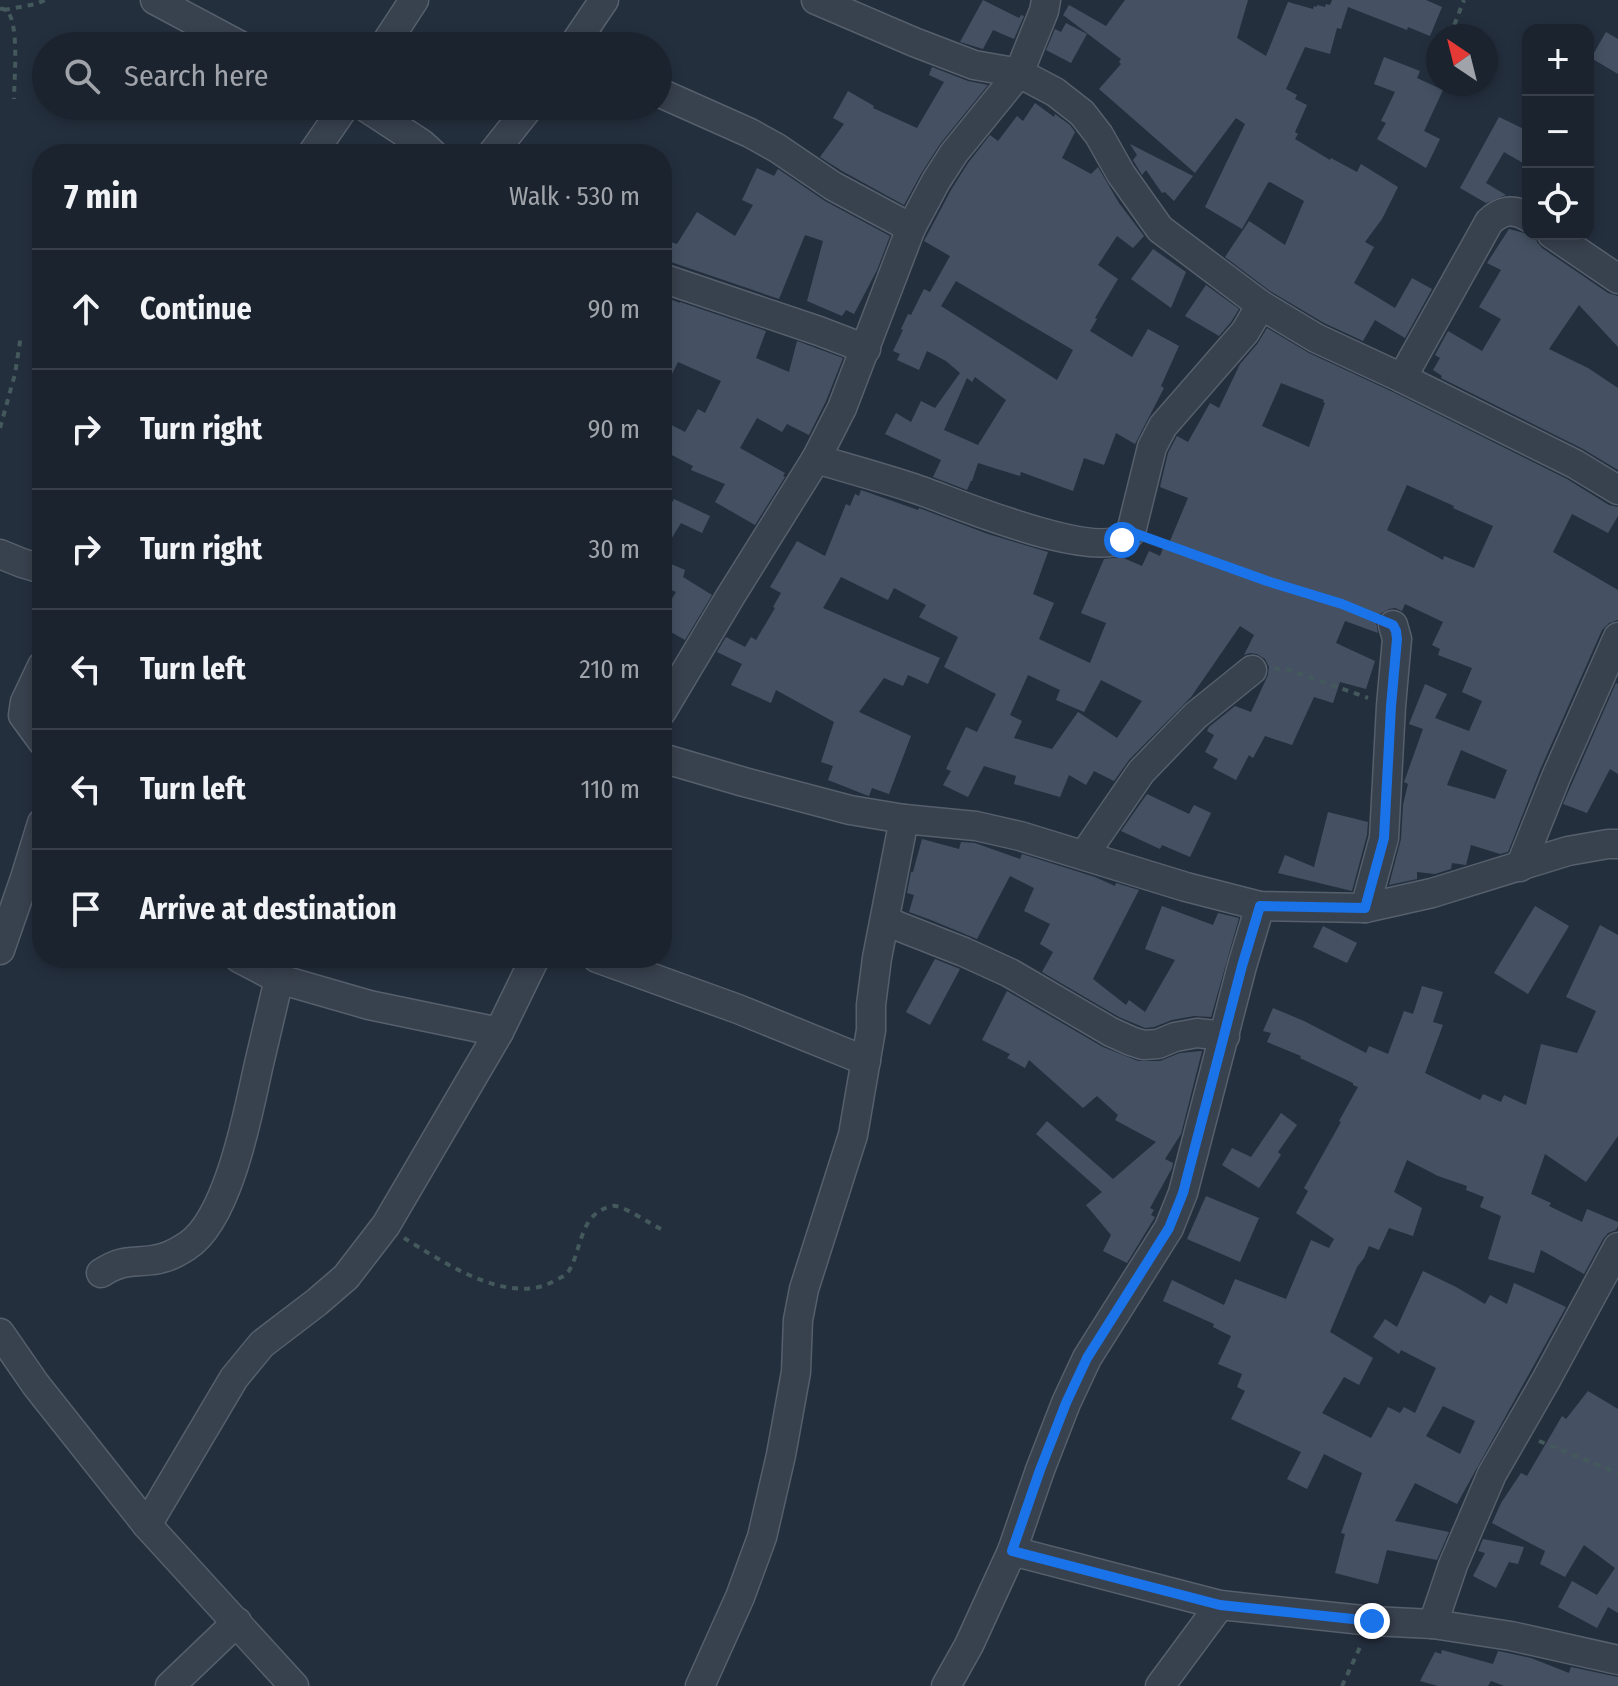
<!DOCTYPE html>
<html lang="en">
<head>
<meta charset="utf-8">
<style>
	:root { --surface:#1b232e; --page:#282f3a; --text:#f1f3f6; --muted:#a0a4aa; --line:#39404a }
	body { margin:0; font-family:"Fira Sans Condensed",sans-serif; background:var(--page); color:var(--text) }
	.controls { position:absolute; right:24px; top:24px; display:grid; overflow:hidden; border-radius:16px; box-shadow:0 4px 12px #0003 }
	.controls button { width:72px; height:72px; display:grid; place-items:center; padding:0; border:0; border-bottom:2px solid var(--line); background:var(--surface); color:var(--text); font:40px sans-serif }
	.compass { position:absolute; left:1426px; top:24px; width:72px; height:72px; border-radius:50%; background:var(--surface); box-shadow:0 4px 12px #0003; rotate:325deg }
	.stop { position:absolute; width:24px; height:24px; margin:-18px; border:6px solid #1a73e8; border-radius:50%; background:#fff }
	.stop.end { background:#1a73e8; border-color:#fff; box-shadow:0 2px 8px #0008 }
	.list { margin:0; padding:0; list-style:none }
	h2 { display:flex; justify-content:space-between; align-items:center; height:104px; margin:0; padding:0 32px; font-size:34px }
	h2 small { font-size:26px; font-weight:400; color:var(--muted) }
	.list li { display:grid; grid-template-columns:52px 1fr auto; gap:24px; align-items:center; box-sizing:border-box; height:120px; padding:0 32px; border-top:2px solid var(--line) }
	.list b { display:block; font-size:30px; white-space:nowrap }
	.list em { font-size:26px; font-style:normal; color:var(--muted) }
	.icon { flex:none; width:44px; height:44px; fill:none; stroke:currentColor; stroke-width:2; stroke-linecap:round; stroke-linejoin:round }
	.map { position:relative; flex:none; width:1618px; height:1686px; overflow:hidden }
	.search { position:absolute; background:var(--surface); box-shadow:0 4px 12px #0003; left:32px; top:32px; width:640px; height:88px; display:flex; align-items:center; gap:20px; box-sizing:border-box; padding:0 28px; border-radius:44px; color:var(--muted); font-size:30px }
	.panel { position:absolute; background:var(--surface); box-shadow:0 4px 12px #0003; left:32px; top:144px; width:640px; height:824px; border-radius:32px }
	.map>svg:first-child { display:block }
</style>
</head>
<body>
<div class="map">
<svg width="1618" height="1686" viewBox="0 0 1618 1686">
	<rect width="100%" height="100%" fill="#242f3e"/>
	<g fill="#455162" fill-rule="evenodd">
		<path d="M983,0L1019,18L1021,15L1024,16L1014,39L993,30L983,49L960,42Z"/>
		<path d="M1125,0H1248L1237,38L1266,56L1288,2L1313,9L1314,6L1317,7V5L1325,7L1326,4L1330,5L1332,0H1426L1442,7L1430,36L1408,27L1407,30L1348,7L1341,29L1337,28L1330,54L1305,47L1286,89L1297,95L1295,99L1307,105L1295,132L1298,134L1295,139L1330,160L1331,158L1357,172L1361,164L1398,187L1382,219L1365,242L1374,247L1354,283L1395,308L1412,278L1432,289L1405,338L1375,320L1363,341L1324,323L1270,291L1225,257L1249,221L1285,245L1304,201L1270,182L1268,183L1242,229L1205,207L1245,124L1236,118L1195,173L1099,89L1121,64L1119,62L1121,59L1063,15L1069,5L1106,26Z"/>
		<path d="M1066,23L1087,34L1071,63L1046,50L1055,29L1061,32Z"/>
		<path d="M1606,32L1618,39V74L1591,58Z"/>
		<path d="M1384,57L1420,71L1417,78L1443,90L1424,131L1440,139L1426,168L1377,139L1386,123L1381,121L1395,92L1374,84Z"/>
		<path d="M932,67L968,81L988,85L940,144L922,172L904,205L842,171L820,157L844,124L833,118L848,91L874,106L873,108L917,128L944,82L929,75Z"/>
		<path d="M1035,103L1054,117L1055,114L1070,125L1075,132L1062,158L1091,174L1098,167L1119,203L1144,236L1133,248L1117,236L1098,265L1118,279L1095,318L1097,319L1090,331L1132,357L1148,329L1179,346L1161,386L1164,388L1135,444L1116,433L1104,465L1084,458L1073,491L1021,472L1020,476L978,463L972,481H971L967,490L933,477L941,460L885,434L896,413L911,422L921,401L935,408L960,373L946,361L927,351L919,370L897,360L900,354L893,351L903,330L901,329L908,314L911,315L924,289L930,292L950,256L924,241L951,190L968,163L990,135L998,141L1017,116L1023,121ZM956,281L1073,350L1057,380L941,306ZM975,377L1006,400L978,445L944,430L967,378L972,382Z"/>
		<path d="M1499,117L1528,131V166L1504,152L1486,183L1506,195L1486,203L1460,188Z"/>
		<path d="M1130,144L1193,176L1174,201L1165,192L1162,193L1146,170L1142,175L1133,160L1137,155Z"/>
		<path d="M757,168L774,176L778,169L825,201L890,236L877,270L854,314L846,310L842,316L807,301L823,241L805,235L779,299L662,259V239L677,244L697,212L735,236L753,205L742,200Z"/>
		<path d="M1509,229L1528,234H1535L1537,242L1542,248L1608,293L1618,296V347L1579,305L1549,349L1588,368L1618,388V470L1583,449L1441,378L1442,376L1433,370L1440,358L1435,355L1448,331L1482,351L1501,319L1479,307L1501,270L1487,263Z"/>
		<path d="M1153,249L1186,272L1171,308L1131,279Z"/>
		<path d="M1206,285L1239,309L1231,322L1219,336L1185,316Z"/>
		<path d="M662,296L680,303V302L766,331L756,358L789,372L797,341L843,358L826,401L809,435L787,424L782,432L757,418L740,448L785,473L783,476L785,477L755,525L715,502L725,484L691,470L693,466L662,450V420L685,432L698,409L705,413L721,381L678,362L662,394Z"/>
		<path d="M1267,328L1309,353L1395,393L1567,479L1609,505L1618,507V516L1608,533L1572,514L1553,552L1618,590V620L1609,623L1602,630L1540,770L1508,852L1500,854L1471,845L1466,865L1452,863L1451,869L1435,874L1417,872V879L1389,885L1401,839L1403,805L1408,784L1404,782L1423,729L1409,724L1425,684L1447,694L1435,718L1469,731L1482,701L1462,692L1472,668L1438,655L1440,649L1432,645L1443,622L1405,604L1402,611L1395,608L1389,609L1380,614L1376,622L1378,633L1345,621L1336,643L1375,661L1366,689L1340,682L1333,703L1314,697L1292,745L1265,736L1253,758L1249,755L1236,780L1213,768L1218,759L1205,752L1214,735L1207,731L1209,727L1235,706L1251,712L1268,675L1269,667L1265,659L1257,654L1250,653L1244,655L1254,635L1240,626L1191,697L1129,760L1114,781L1094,771L1086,785L1069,775L1060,797L1014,784L1016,776L984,766L968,797L943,785L951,771L946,769L966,727L977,732L996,694L944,667L958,637L919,617L926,605L894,588L888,600L841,577L823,608L940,658L928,684L908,675L903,686L884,678L859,712L911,736L889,794L872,788L869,796L866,795L828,780L833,766L821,762L834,722L776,690L771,703L731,685L742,664L717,652L726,637L745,647L751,637L756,640L775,608L773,607L781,593L770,587L797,541L825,556L846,504L850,506L855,494L859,496L861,490L918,510L919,508L988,534L1048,552L1033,594L1054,603L1039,639L1090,663L1106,623L1081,613L1104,559L1121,557L1142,566L1149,551L1160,556L1164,546L1167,548L1188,498L1160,487L1168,453L1177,436L1188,442L1210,403L1219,408L1240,364L1258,343ZM1281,383L1324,400L1323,402L1325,403L1309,447L1262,426ZM1407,485L1454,506L1453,508L1493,526L1474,568L1444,556L1443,560L1387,530ZM1028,675L1060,690L1056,700L1084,712L1101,680L1142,701L1117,738L1078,712L1052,749L1014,738L1022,721L1010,715ZM1461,750L1507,770L1495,799L1447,785Z"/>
		<path d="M674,499L710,516L702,533L681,523L662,554V520Z"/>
		<path d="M662,560L685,570L683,577L712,595L685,640L662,627V615L676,592L662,586Z"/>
		<path d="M1616,683L1618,684V774L1610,769L1587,813L1563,804Z"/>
		<path d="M1147,794L1189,814L1194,805L1211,813L1190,857L1162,845L1160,849L1121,831Z"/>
		<path d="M1328,812L1368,822L1367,835L1352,891L1278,873L1285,855L1314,867Z"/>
		<path d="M922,839L959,849L961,842L975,843L1020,859L1022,854L1095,877L1115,886L1116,883L1139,890L1093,979L1126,1005L1129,1000L1145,1012L1175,960L1145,949L1162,906L1213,925L1218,913L1239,918L1211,1017L1194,1016L1172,1020L1154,1027L1145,1028L1119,1017L1042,972L1053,952L1040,944L1050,924L1024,911L1034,888L1010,876L977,939L931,920L909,912L914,895L907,893L911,872H913Z"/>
		<path d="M1535,906L1569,926L1528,994L1494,973Z"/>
		<path d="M1600,925L1618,935V1136L1586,1182L1545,1154L1531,1194L1551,1203L1549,1206L1582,1222L1587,1209L1618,1222V1226L1616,1230L1608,1233L1603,1239L1584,1274L1541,1250L1534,1273L1488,1259L1501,1216L1480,1207L1484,1197L1466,1190L1467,1186L1438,1176L1407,1160L1394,1192L1422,1208L1413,1236L1389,1228L1379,1250L1369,1246L1364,1258L1357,1267L1330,1332L1373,1358L1359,1385L1344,1377L1322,1413L1371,1438L1388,1407L1400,1413L1404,1407L1415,1413L1436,1368L1401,1350L1399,1354L1373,1337L1385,1319L1397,1327L1423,1271L1456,1287L1485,1304L1490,1295L1507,1304L1514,1283L1566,1307L1457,1504L1415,1483L1395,1521L1449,1532L1437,1560L1387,1550L1378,1584L1335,1573L1345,1534L1341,1533L1362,1473L1324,1454L1307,1489L1287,1479L1301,1452L1231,1419L1245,1391L1237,1387L1242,1374L1218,1364L1231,1336L1213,1327L1214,1324L1163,1301L1172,1280L1224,1305L1235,1279L1286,1299L1311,1240L1329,1248L1334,1239L1296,1213L1308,1191L1304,1188L1341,1122L1339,1121L1358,1087L1353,1085V1083L1300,1058L1301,1056L1267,1042L1271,1033L1263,1031L1273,1008L1304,1021L1366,1053L1369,1046L1388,1054L1404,1011L1413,1014L1422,986L1443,992L1433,1022L1443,1025L1425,1073L1480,1100L1483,1094L1501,1102L1504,1095L1526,1105L1541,1044L1577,1053L1596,1011L1566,997ZM1443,1406L1475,1421L1460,1454L1426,1436Z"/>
		<path d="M1323,926L1357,943L1347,963L1313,947Z"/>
		<path d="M935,959L960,969L930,1025L906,1012Z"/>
		<path d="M1007,991L1103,1047L1138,1061H1160L1180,1053L1202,1051L1181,1134L1165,1159L1173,1163L1172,1168L1150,1208L1154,1210L1151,1215L1155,1217L1127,1263L1103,1251L1111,1235L1086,1205L1102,1192L1036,1134L1047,1121L1113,1179L1156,1142L1115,1120L1118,1115L1097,1096L1083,1108L1029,1060L1025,1068L1007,1058L1010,1054L982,1040Z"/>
		<path d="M1281,1113L1297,1125L1278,1152L1281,1155L1259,1188L1222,1165L1232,1148L1251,1157Z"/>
		<path d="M1206,1196L1259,1218L1240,1262L1187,1239Z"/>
		<path d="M1588,1391L1618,1409V1613L1608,1607L1597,1628L1558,1607L1572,1581L1597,1595L1615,1568L1584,1545L1565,1577L1540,1564L1545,1551L1492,1523L1501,1503L1521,1473L1527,1476L1562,1416L1566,1419Z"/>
		<path d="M1483,1539L1524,1547L1518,1564L1509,1562L1496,1588L1473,1576L1485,1553L1478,1551Z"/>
		<path d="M1442,1650L1493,1664L1498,1651L1508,1653L1531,1658L1569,1673L1571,1667L1618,1677V1686H1504L1491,1681L1488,1686H1438L1420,1681L1435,1652L1441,1654Z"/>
	</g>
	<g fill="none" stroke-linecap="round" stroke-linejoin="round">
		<g stroke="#565f6c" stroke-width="31">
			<g id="minor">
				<path d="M155,0L241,46"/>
				<path d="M816,0L914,42L974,65L1019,73L1055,92L1082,113L1099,135L1121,174L1160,229L1261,305L1316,338L1402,378L1575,464L1618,490"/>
				<path d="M384,46L414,0"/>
				<path d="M573,46L604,0"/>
				<path d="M658,92L750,133L777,148L833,186L911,228"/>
				<path d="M364,106L422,144L433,154"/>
				<path d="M312,154L345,106"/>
				<path d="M492,154L530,106"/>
				<path d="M1552,234L1618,279"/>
				<path d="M662,278L819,331L866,349"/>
				<path d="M1402,378L1489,222C1501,210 1514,208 1528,217"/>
				<path d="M816,459C850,469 883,478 916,489C953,501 1104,568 1131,532L1152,447L1163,426L1245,332L1261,305"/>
				<path d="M0,554L22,563L42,569"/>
				<path d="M42,666L25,702L23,715L42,741"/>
				<path d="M662,711L730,597L816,459L842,408L911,228L936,181L954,153L1019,73L1044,11L1046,0"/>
				<path d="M662,758L744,782L850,810L904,819L976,826L1020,836L1186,887L1260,906L1365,908L1432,893L1568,851L1608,844H1618"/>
				<path d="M1084,855L1141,772L1195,716L1252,670"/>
				<path d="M1520,867L1556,777L1618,637"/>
				<path d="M1365,908L1384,838L1391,706L1397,639L1393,625"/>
				<path d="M885,921L964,952L1010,973L1111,1032L1131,1041L1143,1045L1158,1044L1175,1037L1197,1033L1225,1036"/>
				<path d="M0,950L25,878L42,823"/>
				<path d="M239,958L279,979L369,1005L499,1032"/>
				<path d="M597,958L738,1009L866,1061"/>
				<path d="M101,1273C123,1259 130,1263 153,1260C164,1259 178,1252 187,1246C228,1220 248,1114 258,1068C265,1038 272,1008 279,979"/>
				<path d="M0,1333L36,1385L147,1525L294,1686"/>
				<path d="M147,1525L234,1378L262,1344L317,1302L346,1277L386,1225L499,1032L535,958"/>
				<path d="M1012,1551L1220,1605L1372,1621L1433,1624L1511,1636L1618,1660"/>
				<path d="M1433,1624L1453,1565L1492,1474L1546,1380L1618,1247"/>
				<path d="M170,1686L237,1622"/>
				<path d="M700,1686L740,1597L762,1537L781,1455L796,1372L798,1320L804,1289L853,1135L871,1030V1005L877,958L904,819"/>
				<path d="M946,1686L969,1645L1012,1551L1040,1470L1066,1403L1087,1358L1169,1228L1183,1193L1242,966L1260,906"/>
				<path d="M1160,1686L1220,1605"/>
			</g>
		</g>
		<g stroke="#44595c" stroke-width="4" stroke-dasharray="6 6" stroke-linecap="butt">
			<path d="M0,8C2,9 4,9 6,10C20,21 14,81 14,99"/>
			<path d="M4,10L36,4L45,0"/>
			<path d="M1450,36L1464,0"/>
			<path d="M0,428L15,374L21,335"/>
			<path d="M1154,540L1267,581L1342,604L1372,616"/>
			<path d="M1274,669H1287L1368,698"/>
			<path d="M404,1238C443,1262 510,1308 556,1280C562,1277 567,1275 570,1269C582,1247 580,1213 612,1206C622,1204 650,1224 661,1229"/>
			<path d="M1539,1441L1618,1473"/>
			<path d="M1342,1686L1361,1645"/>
		</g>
		<use href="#minor" stroke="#38414e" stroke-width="28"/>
	</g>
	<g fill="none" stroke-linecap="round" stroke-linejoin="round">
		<path stroke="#1a73e8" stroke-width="10" d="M1122,540L1131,532L1267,581L1342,604L1393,625L1396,631L1397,639L1391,706L1384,838L1365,908L1260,906L1242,966L1183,1193L1169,1228L1087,1358L1066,1403L1040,1470L1012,1551L1220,1605L1372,1621"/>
	</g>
</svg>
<div class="controls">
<button>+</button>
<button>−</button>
<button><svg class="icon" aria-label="locate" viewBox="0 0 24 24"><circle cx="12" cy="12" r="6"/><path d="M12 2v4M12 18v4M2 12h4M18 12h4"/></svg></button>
</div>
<svg class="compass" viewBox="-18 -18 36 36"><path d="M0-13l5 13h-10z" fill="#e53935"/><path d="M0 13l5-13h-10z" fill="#a0a4aa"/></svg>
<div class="stop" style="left:1122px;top:540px"></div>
<div class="stop end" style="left:1372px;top:1621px"></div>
<div class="search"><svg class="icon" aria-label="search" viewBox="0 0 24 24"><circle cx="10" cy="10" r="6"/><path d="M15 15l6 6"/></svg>Search here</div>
<section class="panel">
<h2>7 min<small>Walk · 530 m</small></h2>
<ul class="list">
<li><svg class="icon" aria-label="ahead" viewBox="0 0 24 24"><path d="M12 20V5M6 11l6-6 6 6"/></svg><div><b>Continue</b></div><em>90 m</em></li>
<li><svg class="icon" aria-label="right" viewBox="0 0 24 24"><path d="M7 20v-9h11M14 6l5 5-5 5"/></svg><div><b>Turn right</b></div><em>90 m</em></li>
<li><svg class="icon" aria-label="right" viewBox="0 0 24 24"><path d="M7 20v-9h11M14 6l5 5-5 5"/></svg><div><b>Turn right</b></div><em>30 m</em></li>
<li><svg class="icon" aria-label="left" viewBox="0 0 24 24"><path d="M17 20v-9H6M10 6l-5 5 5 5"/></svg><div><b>Turn left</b></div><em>210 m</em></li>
<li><svg class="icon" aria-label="left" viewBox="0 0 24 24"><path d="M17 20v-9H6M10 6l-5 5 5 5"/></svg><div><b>Turn left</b></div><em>110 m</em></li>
<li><svg class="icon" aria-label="arrive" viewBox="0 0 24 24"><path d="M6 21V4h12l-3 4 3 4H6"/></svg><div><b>Arrive at destination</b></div></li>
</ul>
</section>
</div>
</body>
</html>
